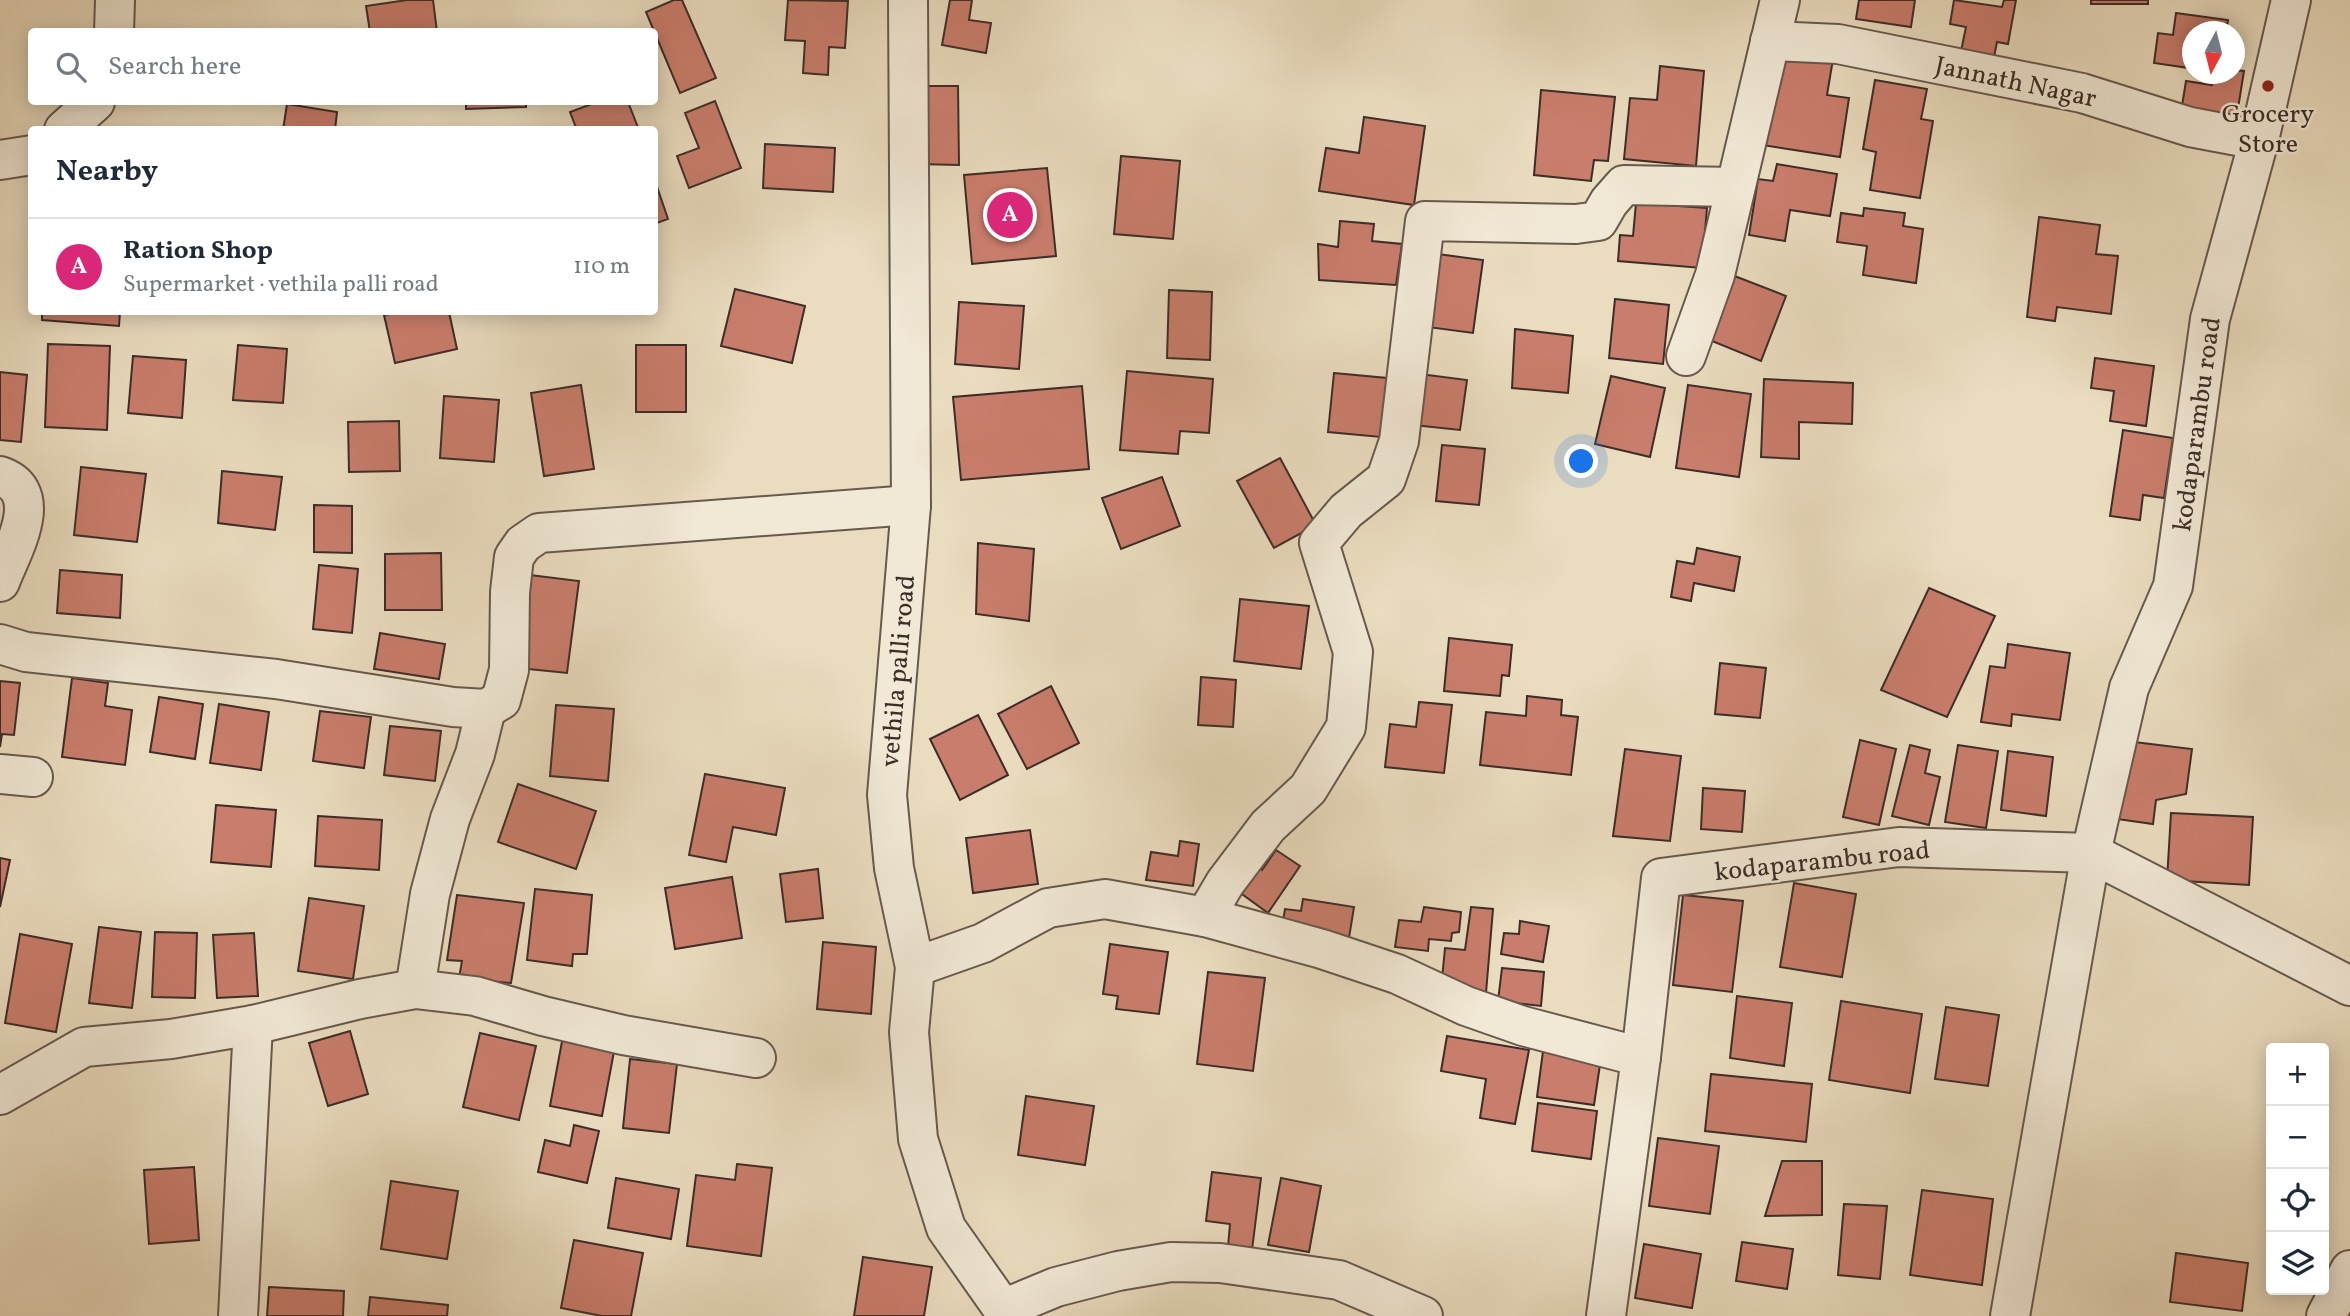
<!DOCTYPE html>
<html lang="en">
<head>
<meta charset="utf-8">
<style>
	:root { --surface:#fff; --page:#f6f6f7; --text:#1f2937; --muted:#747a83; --line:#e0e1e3; --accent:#db2777 }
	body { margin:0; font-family:Vollkorn,serif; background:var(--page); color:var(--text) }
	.controls { position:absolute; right:21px; bottom:21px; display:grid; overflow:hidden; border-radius:7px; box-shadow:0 4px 18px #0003 }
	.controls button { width:63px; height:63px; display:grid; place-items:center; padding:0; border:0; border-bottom:2px solid var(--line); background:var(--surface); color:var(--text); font:35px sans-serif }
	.compass { position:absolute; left:2182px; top:21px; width:63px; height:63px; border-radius:50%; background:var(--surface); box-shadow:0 4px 18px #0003; rotate:187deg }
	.you { position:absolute; left:1582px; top:462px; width:24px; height:24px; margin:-18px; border:5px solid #fff; border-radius:50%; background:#1a73e8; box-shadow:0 0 0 10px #1a73e833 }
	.badge { display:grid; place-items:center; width:46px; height:46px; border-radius:50%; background:var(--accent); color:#fff; font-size:23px; font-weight:700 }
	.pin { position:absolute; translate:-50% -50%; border:4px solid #fff; box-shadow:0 2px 7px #0006 }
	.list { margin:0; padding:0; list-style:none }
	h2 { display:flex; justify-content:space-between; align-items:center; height:91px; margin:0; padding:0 28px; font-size:30px }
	h2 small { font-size:23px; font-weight:400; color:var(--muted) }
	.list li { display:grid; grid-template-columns:46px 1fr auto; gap:21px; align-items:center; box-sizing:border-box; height:98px; padding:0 28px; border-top:2px solid var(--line) }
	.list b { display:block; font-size:26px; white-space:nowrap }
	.list p { margin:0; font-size:23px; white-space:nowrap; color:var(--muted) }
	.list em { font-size:23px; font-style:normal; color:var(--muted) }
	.icon { flex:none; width:38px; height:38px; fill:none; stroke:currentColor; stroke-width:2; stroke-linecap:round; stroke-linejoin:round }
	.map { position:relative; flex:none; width:2350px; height:1316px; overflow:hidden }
	.search { position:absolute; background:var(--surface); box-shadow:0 4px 18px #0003; left:28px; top:28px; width:630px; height:77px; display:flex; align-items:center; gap:18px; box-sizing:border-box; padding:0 24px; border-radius:7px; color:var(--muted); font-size:26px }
	.panel { position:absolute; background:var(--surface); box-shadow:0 4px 18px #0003; left:28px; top:126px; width:630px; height:189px; border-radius:7px }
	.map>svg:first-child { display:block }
</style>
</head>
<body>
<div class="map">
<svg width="2350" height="1316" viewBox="0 0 2350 1316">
	<rect width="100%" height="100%" fill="#eadcbf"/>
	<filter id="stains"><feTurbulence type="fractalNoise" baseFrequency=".00286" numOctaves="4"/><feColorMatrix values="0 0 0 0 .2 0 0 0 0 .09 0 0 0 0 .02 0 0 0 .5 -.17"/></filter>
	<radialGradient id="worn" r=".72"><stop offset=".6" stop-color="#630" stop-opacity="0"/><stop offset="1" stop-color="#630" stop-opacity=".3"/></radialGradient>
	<g fill="#c97d6c" stroke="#3c2d28" stroke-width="2">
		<path d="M407,0H433L437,32H370L366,6Z"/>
		<path d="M674,0H682L716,78L680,93L646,12Z"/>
		<path d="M788,0L848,1L845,48L829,47L828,75L803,73L805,41L785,40Z"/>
		<path d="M950,0H972L969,20L991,23L986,53L942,45Z"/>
		<path d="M1859,0H1915L1911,27L1856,19Z"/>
		<path d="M1954,0L2002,7L2004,0H2016L2008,44L1997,42L1993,62L1960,56L1966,27L1950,24Z"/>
		<rect x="2091" y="0" width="57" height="4"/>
		<path d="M2176,13L2228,20L2226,32H2192V50L2189,68L2154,63L2158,33L2173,35Z"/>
		<path d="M1776,51L1833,59L1827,95L1849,98L1840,157L1762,145Z"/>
		<path d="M1660,66L1704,71L1696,166L1624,159L1630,98L1657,100Z"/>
		<path d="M2234,70L2244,71L2236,121L2181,112L2186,81L2212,85L2214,74H2234Z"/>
		<path d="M1875,80L1927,89L1921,119L1933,121L1920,198L1870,190L1876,152L1863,149Z"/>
		<path d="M918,86H958L959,165L918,164Z"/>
		<path d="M1541,90L1615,97L1608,161L1594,160L1591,181L1534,175Z"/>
		<path d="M715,101L741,168L689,188L677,156L699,148L685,113Z"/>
		<path d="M466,102H526V107L466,109Z"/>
		<path d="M597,102H628L639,130H577L570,112Z"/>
		<path d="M287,104L337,112L335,130H283Z"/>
		<path d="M1364,117L1425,126L1414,205L1319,191L1326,148L1359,153Z"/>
		<path d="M765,144L835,148L833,192L763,188Z"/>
		<path d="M1121,156L1180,161L1173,239L1114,234Z"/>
		<path d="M1777,164L1837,174L1830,216L1790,210L1785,241L1749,235L1758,179L1773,181Z"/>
		<path d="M1047,168L1056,256L972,264L964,175Z"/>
		<path d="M654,178L668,219L654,224Z"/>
		<path d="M1636,203L1707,208L1702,268L1618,261L1620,235L1633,236Z"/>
		<path d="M1864,208L1905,213L1903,226L1923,229L1916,283L1863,275L1867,246L1837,242L1841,213L1863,216Z"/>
		<path d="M2039,217L2100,225L2096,254L2118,256L2111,314L2057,307L2055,321L2027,317Z"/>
		<path d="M1340,221L1374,224L1372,241L1402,244L1396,285L1319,280L1318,244L1338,247Z"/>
		<path d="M1430,253L1483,260L1473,333L1420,326Z"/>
		<path d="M1732,275L1786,296L1761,361L1707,339Z"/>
		<path d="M735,289L805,306L792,363L721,346Z"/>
		<path d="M1169,290L1212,292L1210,360L1167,358Z"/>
		<path d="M1615,299L1669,305L1663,364L1609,358Z"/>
		<path d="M959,302L1024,306L1019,369L955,364Z"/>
		<path d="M42,312H120L119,326L42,320Z"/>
		<path d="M402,312H449L457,349L395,363L384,315Z"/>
		<path d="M1515,329L1573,336L1568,393L1512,388Z"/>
		<path d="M48,344L110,346L107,430L45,427Z"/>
		<path d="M238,345L287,349L283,403L233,400Z"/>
		<rect x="636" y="345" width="50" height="67"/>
		<path d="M133,356L186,360L182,418L128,413Z"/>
		<path d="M2095,358L2154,366L2146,426L2110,421L2114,391L2091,388Z"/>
		<path d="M1127,371L1213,379L1209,433L1180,431L1178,454L1120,450Z"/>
		<path d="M0,372L27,375L21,442L0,440Z"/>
		<path d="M1334,373L1387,378L1381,437L1328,432Z"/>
		<path d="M1420,374L1467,380L1460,430L1414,425Z"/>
		<path d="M1611,376L1665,388L1650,457L1595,444Z"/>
		<path d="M1764,379L1853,383L1852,424L1799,422V459L1761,457Z"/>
		<path d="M581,385L594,469L544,476L531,393Z"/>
		<path d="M1688,385L1751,394L1739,477L1676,468Z"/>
		<path d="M1082,386L1089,469L961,480L953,397Z"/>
		<path d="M444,396L499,400L494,462L440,458Z"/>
		<path d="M399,421L400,471L349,472L348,422Z"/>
		<path d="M2123,430L2173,438L2164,498L2143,495L2140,520L2110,516Z"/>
		<path d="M1442,445L1485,449L1479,505L1436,501Z"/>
		<path d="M1280,458L1316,525L1274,548L1237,481Z"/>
		<path d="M81,467L146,474L137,542L74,535Z"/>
		<path d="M222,471L282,477L275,530L218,523Z"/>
		<path d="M1162,477L1180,526L1121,549L1102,498Z"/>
		<path d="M314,505L352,506V553L314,552Z"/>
		<path d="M978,543L1034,549L1029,621L976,614Z"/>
		<path d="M1697,548L1740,557L1734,591L1694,583L1691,601L1671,597L1677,561L1694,564Z"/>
		<path d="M441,553L442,610H385V554Z"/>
		<path d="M319,565L358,569L352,633L313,629Z"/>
		<path d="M60,570L122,575L120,618L57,613Z"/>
		<path d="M530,575L579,581L567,673L519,668Z"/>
		<path d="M1929,588L1995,616L1947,717L1881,690Z"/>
		<path d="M1240,599L1309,606L1301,669L1234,661Z"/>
		<path d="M380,633L445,644L439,679L374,669Z"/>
		<path d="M1449,638L1512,645L1509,676L1502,675L1500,696L1444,691Z"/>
		<path d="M2008,644L2070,653L2060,720L2012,714L2011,726L1981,722L1990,666L2005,668Z"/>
		<path d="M1720,663L1766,668L1760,718L1715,714Z"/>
		<path d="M1201,677L1236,680L1233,727L1198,725Z"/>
		<path d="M72,678L108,683L105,706L132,710L125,765L62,757Z"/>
		<path d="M0,681L20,683L14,735L2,734L0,747Z"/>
		<path d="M1051,686L1079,743L1027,769L998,714Z"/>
		<path d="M1527,696L1562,700L1561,715L1578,717L1571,775L1480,765L1486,712L1526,716Z"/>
		<path d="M159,697L203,704L195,759L150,752Z"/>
		<path d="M1419,702L1452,705L1444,773L1385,767L1390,724L1416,727Z"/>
		<path d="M219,704L269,712L261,770L210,763Z"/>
		<path d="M556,705L614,709L608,781L550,776Z"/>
		<path d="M320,711L371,717L364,768L313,761Z"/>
		<path d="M978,715L1008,775L960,800L930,739Z"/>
		<path d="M390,726L441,731L435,781L384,775Z"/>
		<path d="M1860,740L1896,749L1879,825L1843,817Z"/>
		<path d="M2126,741L2192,749L2186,794L2156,800L2153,824L2117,819Z"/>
		<path d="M1910,745L1930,750L1925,773L1940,777L1929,825L1892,816Z"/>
		<path d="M1958,745L1998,751L1986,828L1945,822Z"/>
		<path d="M1625,749L1681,756L1670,841L1613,836Z"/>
		<path d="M2008,751L2053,757L2046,816L2001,810Z"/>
		<path d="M705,774L785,788L776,835L733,827L726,862L689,855Z"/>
		<path d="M518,784L596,811L576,869L498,842Z"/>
		<path d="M1703,788L1745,791L1742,832L1701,829Z"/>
		<path d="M216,805L276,810L271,867L211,862Z"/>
		<path d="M2171,813L2253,817L2249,885L2167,880Z"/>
		<path d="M318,816L382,820L379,870L315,866Z"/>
		<path d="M1030,830L1038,884L973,893L966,838Z"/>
		<path d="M1180,841L1199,844L1193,886L1146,880L1151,852L1178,856Z"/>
		<path d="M1276,850L1300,866L1268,913L1235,889L1253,863L1262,870Z"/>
		<path d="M0,858L10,860L0,907Z"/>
		<path d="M818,869L823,918L786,922L780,874Z"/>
		<path d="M732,877L742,938L675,949L665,888Z"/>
		<path d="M1794,883L1856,894L1842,977L1780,967Z"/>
		<path d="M535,889L592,895L587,954H573L572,966L527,960Z"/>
		<path d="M457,895L524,903L511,983L459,978L462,961L447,960Z"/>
		<path d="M1683,895L1743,901L1732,992L1673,985Z"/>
		<path d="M309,898L364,906L353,979L298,971Z"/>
		<path d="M1303,899L1354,907L1348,944L1281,933L1285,909L1301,911Z"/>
		<path d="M1424,907L1461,912L1459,932L1452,933L1451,941L1429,939L1428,951L1395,947L1399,920L1421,922Z"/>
		<path d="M1471,907L1493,909L1486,993L1441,989L1445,948L1465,950Z"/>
		<path d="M1520,921L1549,926L1543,962L1501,954L1504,933L1519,934Z"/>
		<path d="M99,927L141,932L132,1008L89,1003Z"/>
		<path d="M155,932L197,933L195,998L152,997Z"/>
		<path d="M254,933L258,996L217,998L213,935Z"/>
		<path d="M20,934L72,944L56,1032L5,1023Z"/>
		<path d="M823,942L876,947L871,1014L817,1009Z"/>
		<path d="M1110,944L1168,952L1159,1014L1116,1009L1118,996L1103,994Z"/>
		<path d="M1502,968L1544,972L1541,1006L1498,1001Z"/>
		<path d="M1208,972L1265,978L1253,1071L1197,1064Z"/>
		<path d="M1737,996L1792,1003L1784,1066L1730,1058Z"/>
		<path d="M1841,1001L1922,1014L1910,1093L1829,1080Z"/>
		<path d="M1946,1007L1999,1015L1988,1086L1935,1079Z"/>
		<path d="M350,1031L368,1094L328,1106L309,1043Z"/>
		<path d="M480,1033L536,1046L519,1120L463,1107Z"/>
		<path d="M563,1036L615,1046L602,1116L550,1106Z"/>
		<path d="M1447,1036L1529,1050L1515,1124L1480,1118L1486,1079L1441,1071Z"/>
		<path d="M1543,1051L1601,1058L1594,1105L1537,1097Z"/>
		<path d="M630,1059L677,1064L669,1133L623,1128Z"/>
		<path d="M1711,1074L1812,1084L1806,1142L1705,1131Z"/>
		<path d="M1026,1096L1094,1106L1085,1165L1018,1155Z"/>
		<path d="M1538,1103L1597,1111L1591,1159L1532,1151Z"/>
		<path d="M574,1125L599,1131L587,1183L538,1172L545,1140L570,1146Z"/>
		<path d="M1658,1138L1719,1146L1710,1214L1649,1206Z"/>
		<path d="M1782,1161H1822V1215L1765,1216Z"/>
		<path d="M737,1164L772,1168L761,1256L687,1246L696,1175L735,1180Z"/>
		<path d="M194,1167L199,1240L149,1244L144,1170Z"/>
		<path d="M1212,1172L1261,1178L1252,1250L1228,1247L1230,1224L1206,1221Z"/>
		<path d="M616,1178L679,1189L671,1239L608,1228Z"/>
		<path d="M1281,1178L1321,1186L1309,1252L1268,1245Z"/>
		<path d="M391,1181L458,1191L447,1259L381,1249Z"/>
		<path d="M1922,1190L1993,1199L1982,1285L1910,1275Z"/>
		<path d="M1844,1204L1887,1206L1880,1279L1838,1275Z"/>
		<path d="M574,1240L643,1253L631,1316H602L561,1308Z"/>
		<path d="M1742,1242L1793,1249L1787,1289L1736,1281Z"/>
		<path d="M1644,1244L1701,1254L1692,1308L1635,1298Z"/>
		<path d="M2176,1253L2248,1263L2242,1311L2170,1302Z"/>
		<path d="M863,1257L932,1267L924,1316H854Z"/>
		<path d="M269,1287L344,1291L343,1316H267Z"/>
		<path d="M370,1297L448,1305L447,1316H368Z"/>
	</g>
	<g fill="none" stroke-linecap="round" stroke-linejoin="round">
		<g stroke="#68594e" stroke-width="42">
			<g id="street">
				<path d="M908,0L911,505L887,795L894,868L915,967L909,1032L918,1139L946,1228L1003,1309L1005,1316"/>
				<path d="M114,32L115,0"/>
				<path d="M1770,41L1838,44L2082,93L2190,127L2259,140"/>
				<path d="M64,130L95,102"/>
				<path d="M0,160L32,155"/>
				<path d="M1686,356L1715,275L1780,0"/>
				<path d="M0,476C48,492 11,552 0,582"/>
				<path d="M0,644L26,652L276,679L453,707L486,709L501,700L509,670L510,592L514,557L523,544L539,533L911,505"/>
				<path d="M0,774L33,777"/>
				<path d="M1205,917L1225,883L1268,826L1308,789L1346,727L1353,652L1319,543L1346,511L1386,479L1399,441L1425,221L1576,224L1598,221L1609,202L1624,185L1734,187"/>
				<path d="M915,967L983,943L1048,908L1105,899L1205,917L1322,949L1397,974L1466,1006L1523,1026L1641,1057"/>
				<path d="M415,989L430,894L450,819L475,754L486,709"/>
				<path d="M0,1095L84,1047L171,1039L253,1025L360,999L415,989L475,996L543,1016L623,1035L756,1058"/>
				<path d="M1003,1309L1056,1287L1118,1271L1171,1262L1220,1263L1339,1280L1423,1316"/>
				<path d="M238,1316L253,1025"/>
				<path d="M1606,1316L1641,1057L1661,878L1899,847L2091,853L2129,688L2173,586L2210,319L2259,140L2291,0"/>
				<path d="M2010,1316L2091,853L2350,986"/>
				<path d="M2326,1316L2350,1270"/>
			</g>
		</g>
		<use href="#street" stroke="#f1e8d5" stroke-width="38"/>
	</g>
	<circle fill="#8f2418" stroke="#f1e8d5" stroke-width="2.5" cx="2268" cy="86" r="7"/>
	<g text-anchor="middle" stroke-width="5" stroke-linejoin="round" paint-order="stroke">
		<g font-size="26" fill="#3c2d28" stroke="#f1e8d5">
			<text transform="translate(2016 81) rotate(12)" y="9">Jannath Nagar</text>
			<text transform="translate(2196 424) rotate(-82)" y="9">kodaparambu road</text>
			<text transform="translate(897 671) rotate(-85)" y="9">vethila palli road</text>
			<text transform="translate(1822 860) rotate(-6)" y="9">kodaparambu road</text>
		</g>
		<g font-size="26" fill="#3c2d28" stroke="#f1e8d5">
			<text x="2268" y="122">Grocery<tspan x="2268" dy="30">Store</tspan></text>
		</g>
	</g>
	<rect width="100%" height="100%" filter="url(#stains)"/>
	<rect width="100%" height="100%" fill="url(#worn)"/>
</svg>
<div class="controls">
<button>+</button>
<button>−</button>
<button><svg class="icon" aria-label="locate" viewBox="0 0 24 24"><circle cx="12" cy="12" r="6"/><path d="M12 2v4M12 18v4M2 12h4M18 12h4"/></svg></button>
<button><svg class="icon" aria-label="layers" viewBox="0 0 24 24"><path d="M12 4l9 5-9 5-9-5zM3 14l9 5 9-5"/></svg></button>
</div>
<svg class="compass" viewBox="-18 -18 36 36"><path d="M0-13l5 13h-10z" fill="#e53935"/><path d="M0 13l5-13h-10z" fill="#747a83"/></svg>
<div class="you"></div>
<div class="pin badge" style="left:1010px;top:215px">A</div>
<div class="search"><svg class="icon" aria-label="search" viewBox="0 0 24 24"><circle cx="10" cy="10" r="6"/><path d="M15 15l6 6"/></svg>Search here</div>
<section class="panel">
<h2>Nearby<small></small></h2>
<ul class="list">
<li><span class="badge">A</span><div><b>Ration Shop</b><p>Supermarket · vethila palli road</p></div><em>110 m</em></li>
</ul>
</section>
</div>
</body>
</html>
